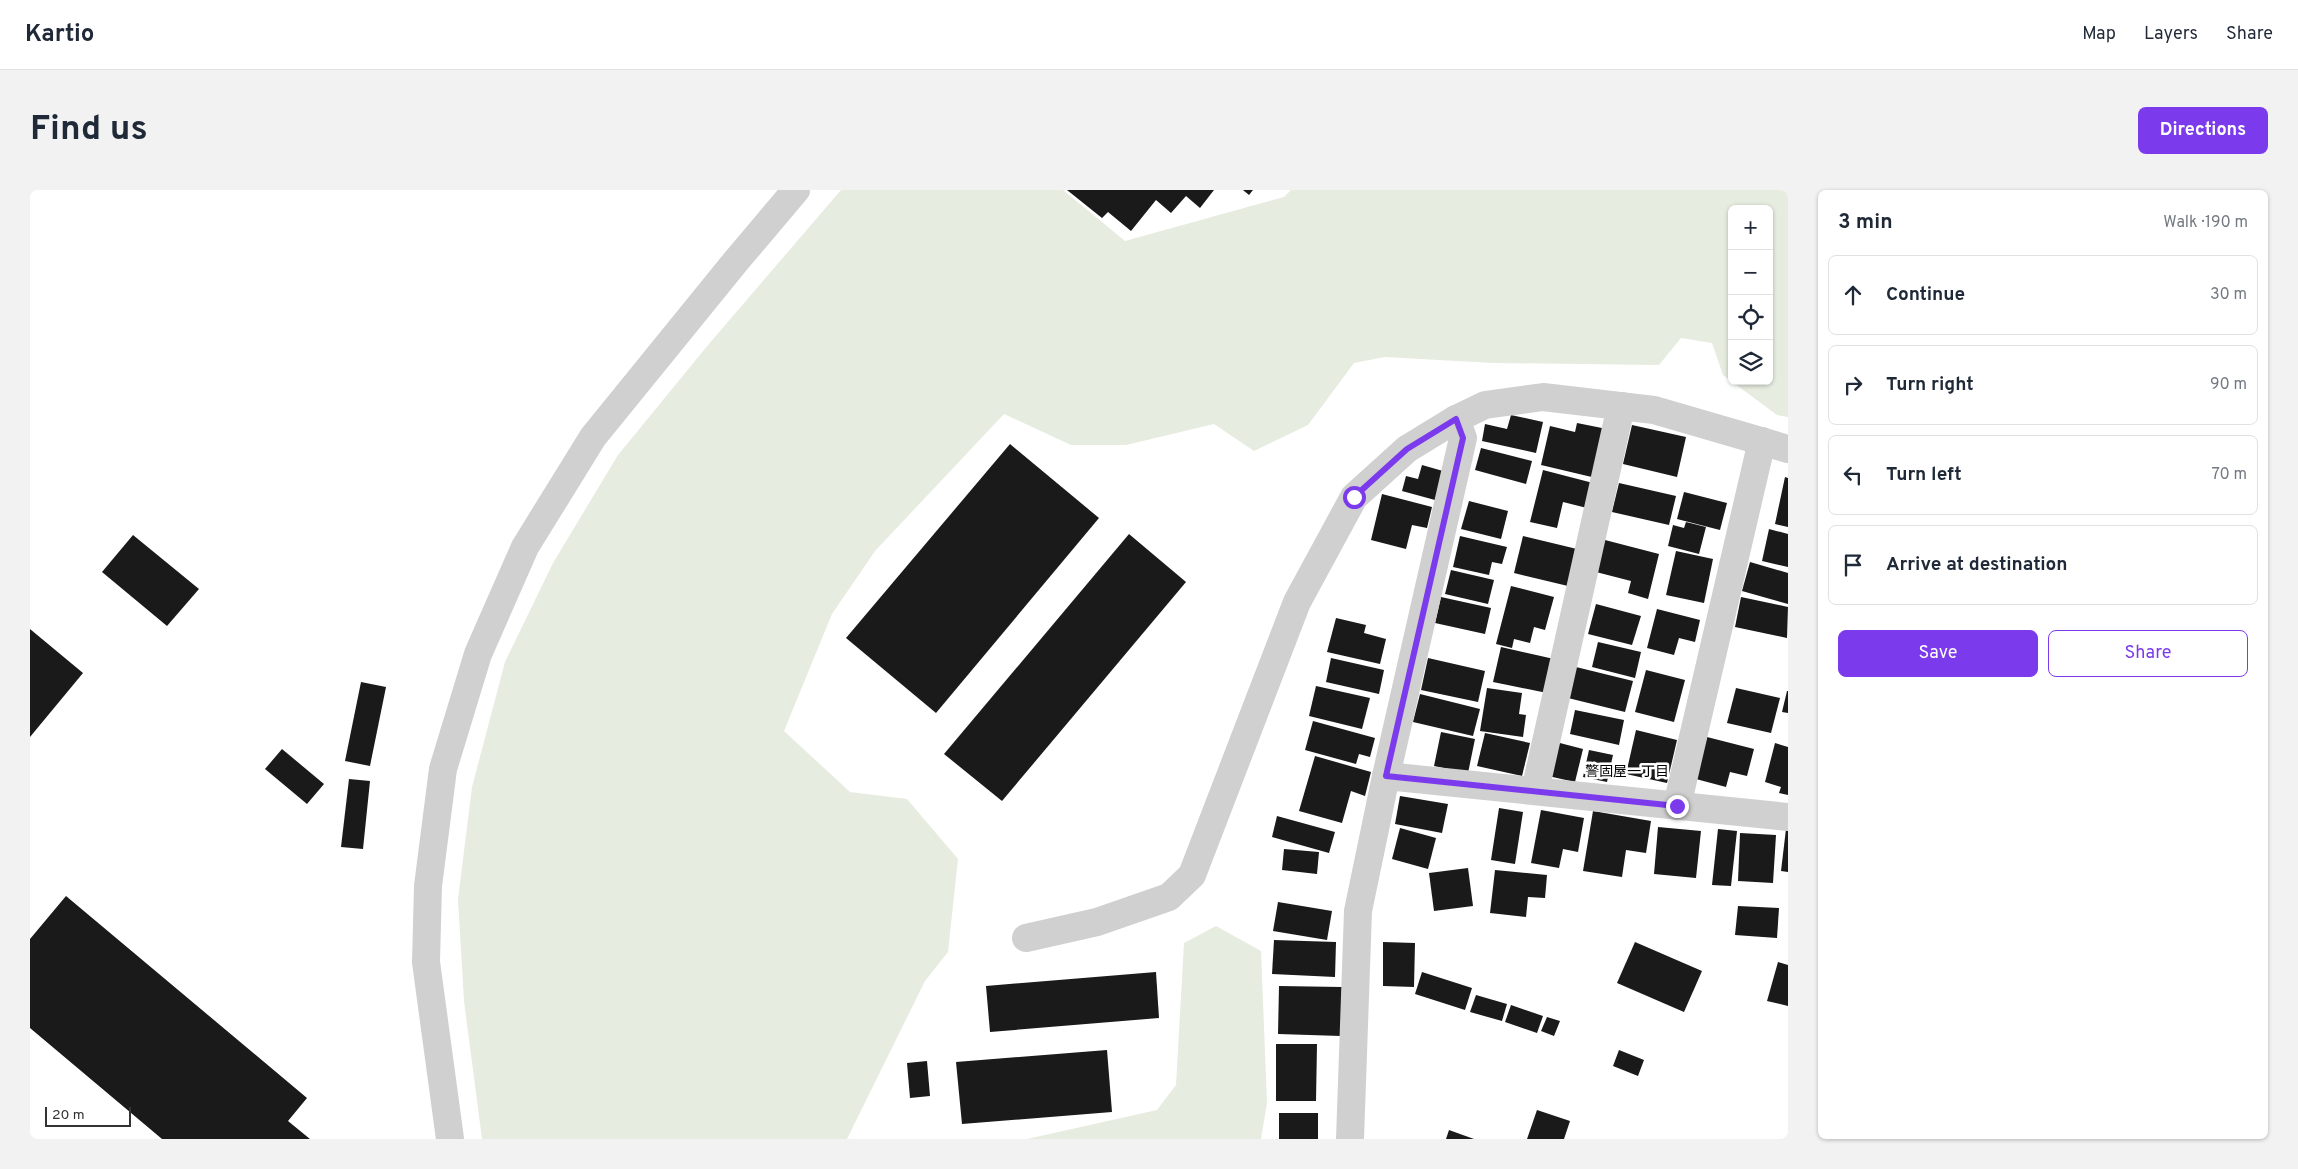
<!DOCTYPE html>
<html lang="en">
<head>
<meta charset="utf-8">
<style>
	:root { --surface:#fff; --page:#f2f2f3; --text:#1f2937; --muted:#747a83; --line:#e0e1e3; --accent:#7c3aed }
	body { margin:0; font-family:Overpass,"Noto Sans JP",sans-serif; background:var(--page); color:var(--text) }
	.controls { position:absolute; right:15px; top:15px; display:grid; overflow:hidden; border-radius:8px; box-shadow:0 1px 4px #0004 }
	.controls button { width:45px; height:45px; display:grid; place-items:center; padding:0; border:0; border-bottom:1px solid var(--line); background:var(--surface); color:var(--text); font:25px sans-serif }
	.scale { position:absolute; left:15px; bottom:12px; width:86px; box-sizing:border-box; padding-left:5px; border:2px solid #333; border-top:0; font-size:14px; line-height:18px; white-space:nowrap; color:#333; -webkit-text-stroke:4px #fff; paint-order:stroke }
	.stop { position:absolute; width:15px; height:15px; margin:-11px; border:4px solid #7c3aed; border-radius:50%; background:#fff }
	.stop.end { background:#7c3aed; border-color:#fff; box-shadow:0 1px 5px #0008 }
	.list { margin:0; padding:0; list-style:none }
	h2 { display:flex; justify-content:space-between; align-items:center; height:65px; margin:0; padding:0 20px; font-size:21px }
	h2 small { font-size:16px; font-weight:400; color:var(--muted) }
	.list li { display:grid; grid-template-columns:32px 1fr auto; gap:15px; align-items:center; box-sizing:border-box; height:80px; margin:0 10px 10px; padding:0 10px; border:1px solid var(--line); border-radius:8px }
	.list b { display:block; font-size:19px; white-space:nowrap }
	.list em { font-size:16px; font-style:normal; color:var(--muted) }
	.actions { display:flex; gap:10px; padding:15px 20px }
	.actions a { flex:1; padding:11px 0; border:1px solid var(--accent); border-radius:8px; text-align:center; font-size:18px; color:var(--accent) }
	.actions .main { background:var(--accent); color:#fff }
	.icon { flex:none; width:28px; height:28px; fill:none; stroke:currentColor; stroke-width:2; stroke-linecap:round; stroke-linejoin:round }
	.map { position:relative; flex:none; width:1758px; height:949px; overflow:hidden; border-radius:8px }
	header { display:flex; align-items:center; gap:30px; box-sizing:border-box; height:70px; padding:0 25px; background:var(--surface); border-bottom:1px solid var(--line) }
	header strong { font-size:24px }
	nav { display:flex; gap:28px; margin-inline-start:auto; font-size:18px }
	.intro { display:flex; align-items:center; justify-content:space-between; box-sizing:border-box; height:120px; padding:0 30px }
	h1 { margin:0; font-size:35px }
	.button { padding:12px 22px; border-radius:8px; background:var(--accent); color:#fff; font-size:18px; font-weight:700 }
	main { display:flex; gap:30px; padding:0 30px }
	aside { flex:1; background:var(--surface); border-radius:8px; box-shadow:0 1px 4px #0004 }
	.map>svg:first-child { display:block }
</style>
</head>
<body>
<header>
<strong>Kartio</strong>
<nav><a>Map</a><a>Layers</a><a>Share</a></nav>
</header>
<div class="intro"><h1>Find us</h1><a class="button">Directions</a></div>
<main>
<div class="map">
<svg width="1758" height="949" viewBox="0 0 1758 949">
	<rect width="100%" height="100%" fill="#fff"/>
	<g fill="#e6ecdf" fill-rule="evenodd">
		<path d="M811,0H1033L1095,51L1254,7L1261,0H1758V227L1747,225L1693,185L1682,153L1651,148L1629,175L1463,173L1355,167L1324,173L1278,235L1224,261L1184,234L1096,255H1041L974,224L845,361L802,424L754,541L820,602L877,609L928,669L918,762L895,791L817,949H452L434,811L428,709L442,597L475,472L523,373L588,265L678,155ZM1702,19H1739V191H1702Z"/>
		<path d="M1186,736L1231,761L1237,913L1231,949H997L1127,920L1146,895L1154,753Z"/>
	</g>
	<g fill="#1a1a1a">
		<path d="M1037,0H1184L1170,18L1156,6L1141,23L1126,10L1101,41L1078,22L1072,28Z"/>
		<path d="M1213,0H1223L1219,5Z"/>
		<path d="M1481,225L1513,232L1506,263L1452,251L1455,234L1477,239Z"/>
		<path d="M1547,233L1577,239L1566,288L1511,275L1520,236L1545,242Z"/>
		<path d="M1602,235L1656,247L1647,287L1593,274Z"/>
		<path d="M980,254L1069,328L906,523L816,448Z"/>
		<path d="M1451,258L1502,271L1496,294L1445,280Z"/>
		<path d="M1392,275L1413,281L1405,310L1372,301L1376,286L1388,289Z"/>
		<path d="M1513,280L1563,293L1557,318L1533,312L1527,338L1500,332Z"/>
		<path d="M1755,287L1758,288V337L1745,334Z"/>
		<path d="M1589,293L1646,306L1639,335L1582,322Z"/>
		<path d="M1654,302L1697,313L1690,340L1647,329Z"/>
		<path d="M1352,304L1402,317L1397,338L1382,335L1376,359L1341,350Z"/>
		<path d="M1439,311L1478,321L1471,349L1431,339Z"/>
		<path d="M1656,332L1676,337L1669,364L1638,356L1643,335L1654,338Z"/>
		<path d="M1739,339L1758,344V377L1732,371Z"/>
		<path d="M1099,344L1156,392L972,611L914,564Z"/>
		<path d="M103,345L169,399L137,436L72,382Z"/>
		<path d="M1430,346L1477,357L1472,374L1462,372L1459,385L1423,377Z"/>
		<path d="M1493,346L1547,359L1538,396L1484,383Z"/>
		<path d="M1575,350L1629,364L1618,409L1598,403L1601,391L1566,382Z"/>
		<path d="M1646,361L1683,369L1674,413L1636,405Z"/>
		<path d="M1720,372L1758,383V414L1712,401Z"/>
		<path d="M1421,380L1464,390L1458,414L1415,404Z"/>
		<path d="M1481,396L1524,407L1515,440L1504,437L1500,453L1484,449L1482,458L1466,454Z"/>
		<path d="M1411,407L1461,418L1455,444L1405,433Z"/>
		<path d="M1711,407L1758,417L1757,448L1705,437Z"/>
		<path d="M1566,414L1611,426L1602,455L1558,444Z"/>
		<path d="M1627,419L1670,430L1665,452L1649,448L1644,465L1617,458Z"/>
		<path d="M1306,428L1336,435L1334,443L1356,449L1350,474L1297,462Z"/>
		<path d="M0,439L53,483L0,547Z"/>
		<path d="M1568,452L1611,462L1605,488L1562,477Z"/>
		<path d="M1471,457L1524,469L1517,503L1463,492Z"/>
		<path d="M1301,468L1354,480L1349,504L1296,492Z"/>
		<path d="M1398,468L1455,481L1448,512L1391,500Z"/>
		<path d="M1546,477L1603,491L1595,522L1538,508Z"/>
		<path d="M1616,480L1655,490L1644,532L1605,522Z"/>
		<path d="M331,492L356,497L340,576L315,571Z"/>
		<path d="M1286,496L1340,508L1332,539L1279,526Z"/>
		<path d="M1457,498L1492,503L1489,524L1496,525L1493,547L1450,541Z"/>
		<path d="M1706,498L1750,508L1741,543L1697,533Z"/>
		<path d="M1757,501H1758V523L1752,522Z"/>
		<path d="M1390,504L1450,519L1443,546L1383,532Z"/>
		<path d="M1545,520L1594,530L1589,555L1540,544Z"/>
		<path d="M1283,531L1345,548L1340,567L1329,564L1326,574L1275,560Z"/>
		<path d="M1606,540L1647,550L1637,593L1596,584Z"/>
		<path d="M1411,542L1445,549L1438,583L1404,576Z"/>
		<path d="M1455,543L1500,553L1492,586L1447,576Z"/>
		<path d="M1677,547L1724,559L1717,586L1700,582L1696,597L1666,589Z"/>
		<path d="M1526,552L1553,559L1545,592L1518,586Z"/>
		<path d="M1745,553L1758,557V605L1749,603L1751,597L1735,592Z"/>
		<path d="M252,559L294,594L277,614L235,579Z"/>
		<path d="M1559,560L1583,565L1577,592L1553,587Z"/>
		<path d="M1285,566L1341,582L1335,606L1321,601L1312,633L1269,621Z"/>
		<path d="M319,589L340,591L333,659L311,657Z"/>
		<path d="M1370,606L1418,614L1412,643L1365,634Z"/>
		<path d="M1469,618L1493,622L1485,674L1461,670Z"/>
		<path d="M1511,620L1554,628L1548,662L1533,659L1529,678L1501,673Z"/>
		<path d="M1563,621L1621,631L1616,663L1596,660L1592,687L1553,681Z"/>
		<path d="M1247,626L1305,642L1299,663L1242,647Z"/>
		<path d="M1628,637L1671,641L1666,688L1624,684Z"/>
		<path d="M1370,638L1406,648L1398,679L1362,669Z"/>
		<path d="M1688,639L1707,641L1701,696L1682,695Z"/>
		<path d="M1756,639H1758V682L1751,681Z"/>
		<path d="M1710,643L1746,645L1743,693L1708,691Z"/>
		<path d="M1254,659L1289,662L1287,684L1252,680Z"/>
		<path d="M1438,678L1443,716L1404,721L1399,683Z"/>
		<path d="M1465,680L1517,685L1515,708L1498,707L1496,727L1460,723Z"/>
		<path d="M36,706L277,908L258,931L280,949H132L0,838V749Z"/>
		<path d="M1248,712L1302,721L1297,750L1243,741Z"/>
		<path d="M1708,716L1749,718L1747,748L1705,745Z"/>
		<path d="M1244,750L1306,752L1305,787L1242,784Z"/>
		<path d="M1353,752L1385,753L1384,797L1353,796Z"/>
		<path d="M1605,752L1672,781L1654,822L1587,793Z"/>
		<path d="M1748,772L1758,775V816L1737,811Z"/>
		<path d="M1126,782L1129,828L960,842L956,796Z"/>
		<path d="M1392,782L1442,798L1435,820L1385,804Z"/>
		<path d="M1249,796L1312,797L1311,846L1248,844Z"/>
		<path d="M1446,805L1477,814L1472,831L1440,822Z"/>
		<path d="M1481,815L1513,826L1507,843L1475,832Z"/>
		<path d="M1517,827L1530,831L1524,846L1511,841Z"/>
		<path d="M1246,854H1287L1286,911H1246Z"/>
		<path d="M1077,860L1082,922L932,934L926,872Z"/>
		<path d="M1589,860L1614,870L1608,886L1583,876Z"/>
		<path d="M897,871L900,906L880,908L877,873Z"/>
		<path d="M1507,920L1540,931L1534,949H1497Z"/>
		<rect x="1249" y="923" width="39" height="26"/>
		<path d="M1419,940L1444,949H1416Z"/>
	</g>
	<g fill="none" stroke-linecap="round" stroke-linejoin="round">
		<g stroke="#d0d0d0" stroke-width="28">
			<path d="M1356,586L1758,627"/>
			<path d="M1505,601L1591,216"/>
			<path d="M1647,616L1732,251"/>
			<path d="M996,748L1067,732L1139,707L1162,685L1267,412L1324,307L1377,259L1426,229L1455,215L1513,207L1624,220L1758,259"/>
			<path d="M420,949L396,772L398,696L413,579L448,464L495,357L563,247L706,71L766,0"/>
			<path d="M1320,949L1328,721L1356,586L1433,248L1426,229"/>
		</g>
	</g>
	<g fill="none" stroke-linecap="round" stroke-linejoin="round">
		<path stroke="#7c3aed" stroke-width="6" d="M1324,307L1377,259L1426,229L1433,248L1356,586L1647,616"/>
	</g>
	<g text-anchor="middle" stroke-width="5" stroke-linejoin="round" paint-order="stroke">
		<g font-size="14" fill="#000" stroke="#fff">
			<text x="1597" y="586">警固屋一丁目</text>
		</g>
	</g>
</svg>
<div class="controls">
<button>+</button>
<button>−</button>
<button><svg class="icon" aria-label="locate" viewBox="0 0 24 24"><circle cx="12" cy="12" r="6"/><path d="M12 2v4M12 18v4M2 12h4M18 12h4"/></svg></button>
<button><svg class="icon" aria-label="layers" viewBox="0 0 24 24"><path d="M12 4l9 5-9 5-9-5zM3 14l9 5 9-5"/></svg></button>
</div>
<div class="scale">20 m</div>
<div class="stop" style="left:1324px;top:307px"></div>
<div class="stop end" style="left:1647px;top:616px"></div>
</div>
<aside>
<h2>3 min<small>Walk · 190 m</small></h2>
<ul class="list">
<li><svg class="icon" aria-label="ahead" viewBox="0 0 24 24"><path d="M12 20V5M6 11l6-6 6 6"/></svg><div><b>Continue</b></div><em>30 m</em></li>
<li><svg class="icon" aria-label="right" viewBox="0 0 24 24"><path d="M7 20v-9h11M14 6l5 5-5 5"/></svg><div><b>Turn right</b></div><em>90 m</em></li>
<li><svg class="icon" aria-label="left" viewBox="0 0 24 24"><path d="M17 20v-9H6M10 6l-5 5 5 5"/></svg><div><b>Turn left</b></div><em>70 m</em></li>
<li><svg class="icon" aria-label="arrive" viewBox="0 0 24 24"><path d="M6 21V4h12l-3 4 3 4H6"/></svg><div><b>Arrive at destination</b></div></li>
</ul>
<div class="actions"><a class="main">Save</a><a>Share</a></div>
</aside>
</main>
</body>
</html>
